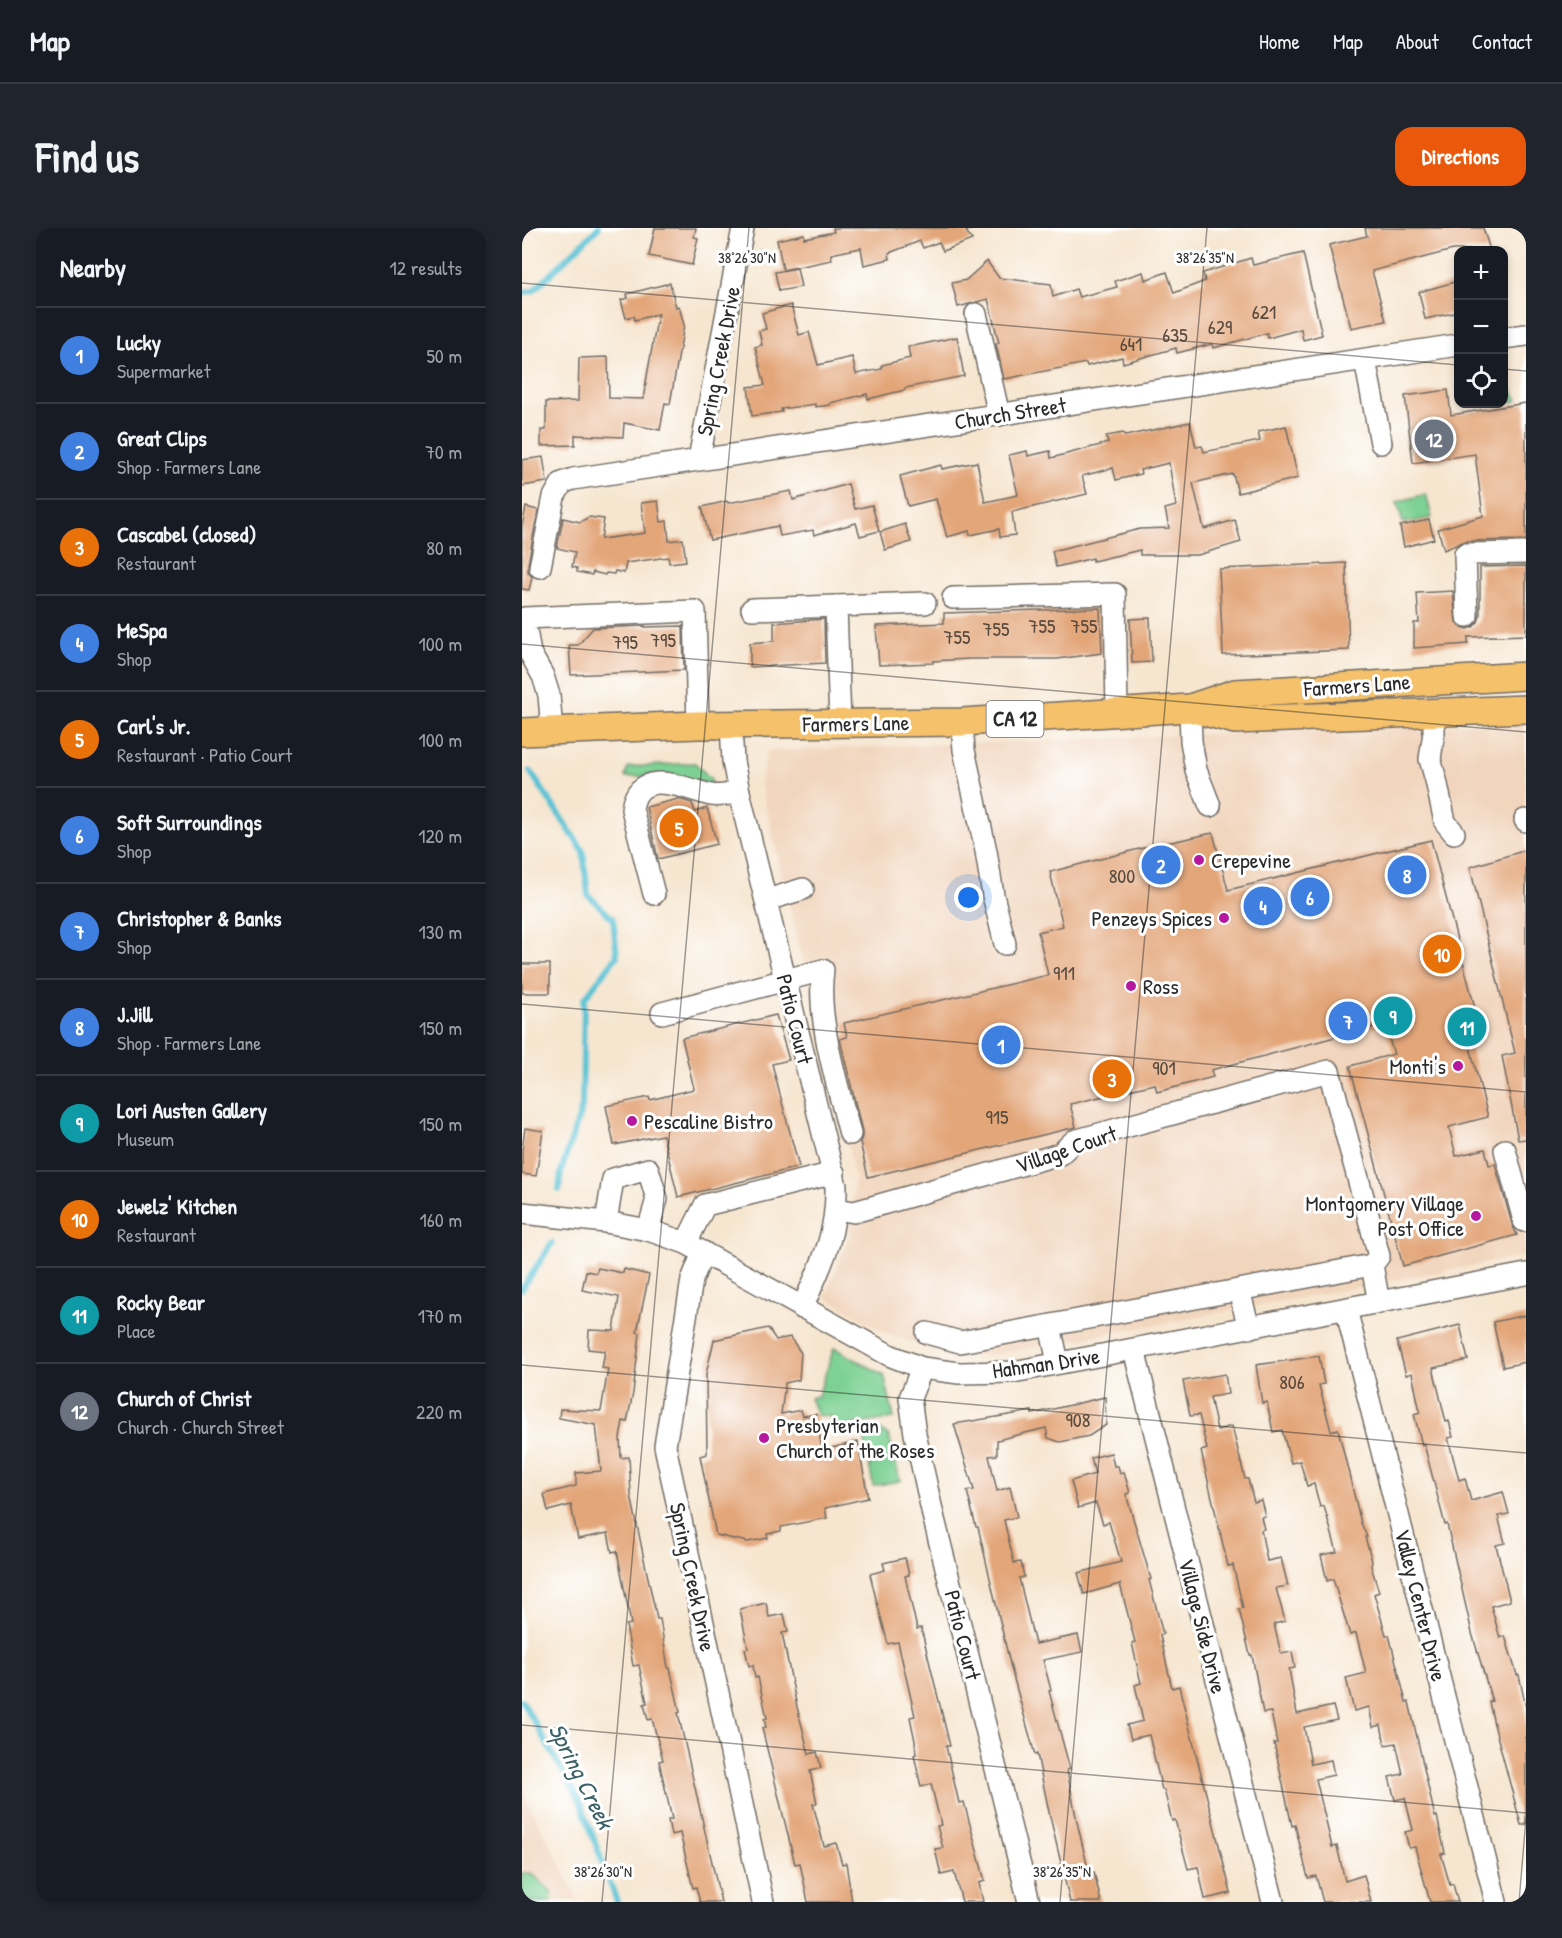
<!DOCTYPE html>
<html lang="en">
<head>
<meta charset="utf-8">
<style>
	:root { --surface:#171b24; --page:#20242c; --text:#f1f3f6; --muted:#9ea1a6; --line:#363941; --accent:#ea580c }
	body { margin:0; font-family:"Patrick Hand",sans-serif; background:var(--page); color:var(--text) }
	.controls { position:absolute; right:18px; top:18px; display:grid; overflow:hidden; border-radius:12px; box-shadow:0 3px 9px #0003 }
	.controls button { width:54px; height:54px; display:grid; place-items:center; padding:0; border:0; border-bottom:2px solid var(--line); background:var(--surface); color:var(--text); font:30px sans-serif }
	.you { position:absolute; left:447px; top:670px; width:21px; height:21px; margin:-15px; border:4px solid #fff; border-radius:50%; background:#1a73e8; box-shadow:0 0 0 9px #1a73e833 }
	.badge { display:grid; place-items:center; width:39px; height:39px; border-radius:50%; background:var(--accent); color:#fff; font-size:20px; font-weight:700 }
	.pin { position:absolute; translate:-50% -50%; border:3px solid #fff; box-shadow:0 2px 6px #0006 }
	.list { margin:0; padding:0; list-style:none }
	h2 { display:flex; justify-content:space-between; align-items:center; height:78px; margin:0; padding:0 24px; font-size:26px }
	h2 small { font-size:20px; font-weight:400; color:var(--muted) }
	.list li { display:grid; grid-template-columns:39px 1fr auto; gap:18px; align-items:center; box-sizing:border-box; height:96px; padding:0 24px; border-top:2px solid var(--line) }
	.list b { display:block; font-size:22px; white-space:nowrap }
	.list p { margin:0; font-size:20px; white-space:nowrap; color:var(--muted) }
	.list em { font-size:20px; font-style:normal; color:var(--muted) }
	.icon { flex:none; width:33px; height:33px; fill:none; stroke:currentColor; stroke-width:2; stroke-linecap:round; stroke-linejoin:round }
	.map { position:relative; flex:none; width:1004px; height:1674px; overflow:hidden; border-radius:18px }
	header { display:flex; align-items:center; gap:36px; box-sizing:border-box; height:84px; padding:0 30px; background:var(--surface); border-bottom:2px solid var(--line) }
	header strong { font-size:28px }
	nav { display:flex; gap:33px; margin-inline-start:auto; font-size:21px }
	.intro { display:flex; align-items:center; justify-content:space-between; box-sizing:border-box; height:144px; padding:0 36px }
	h1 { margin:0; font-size:42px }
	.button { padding:15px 27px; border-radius:18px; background:var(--accent); color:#fff; font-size:21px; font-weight:700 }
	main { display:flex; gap:36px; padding:0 36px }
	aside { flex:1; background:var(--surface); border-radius:18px; box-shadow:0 3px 9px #0003 }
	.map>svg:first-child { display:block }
</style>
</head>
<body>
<header>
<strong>Map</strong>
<nav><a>Home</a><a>Map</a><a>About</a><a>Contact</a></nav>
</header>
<div class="intro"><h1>Find us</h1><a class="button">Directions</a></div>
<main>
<aside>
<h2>Nearby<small>12 results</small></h2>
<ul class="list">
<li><span class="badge" style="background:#3f7fe0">1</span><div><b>Lucky</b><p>Supermarket</p></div><em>50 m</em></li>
<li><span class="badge" style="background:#3f7fe0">2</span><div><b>Great Clips</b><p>Shop · Farmers Lane</p></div><em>70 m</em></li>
<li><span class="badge" style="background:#e8710a">3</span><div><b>Cascabel (closed)</b><p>Restaurant</p></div><em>80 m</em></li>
<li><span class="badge" style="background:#3f7fe0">4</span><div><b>MeSpa</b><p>Shop</p></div><em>100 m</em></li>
<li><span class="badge" style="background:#e8710a">5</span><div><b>Carl's Jr.</b><p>Restaurant · Patio Court</p></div><em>100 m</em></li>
<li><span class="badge" style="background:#3f7fe0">6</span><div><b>Soft Surroundings</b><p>Shop</p></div><em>120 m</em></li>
<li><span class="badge" style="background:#3f7fe0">7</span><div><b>Christopher &amp; Banks</b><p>Shop</p></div><em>130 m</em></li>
<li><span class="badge" style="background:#3f7fe0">8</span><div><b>J.Jill</b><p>Shop · Farmers Lane</p></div><em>150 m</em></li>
<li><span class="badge" style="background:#0f9aa8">9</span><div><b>Lori Austen Gallery</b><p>Museum</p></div><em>150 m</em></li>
<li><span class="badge" style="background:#e8710a">10</span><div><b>Jewelz' Kitchen</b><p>Restaurant</p></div><em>160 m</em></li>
<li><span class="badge" style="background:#0f9aa8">11</span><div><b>Rocky Bear</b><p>Place</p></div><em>170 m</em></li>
<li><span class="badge" style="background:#6b7280">12</span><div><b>Church of Christ</b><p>Church · Church Street</p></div><em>220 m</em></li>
</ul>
</aside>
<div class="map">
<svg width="1004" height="1674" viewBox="0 0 1004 1674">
	<rect width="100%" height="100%" fill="#fff"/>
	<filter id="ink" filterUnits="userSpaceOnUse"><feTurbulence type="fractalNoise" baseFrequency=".0167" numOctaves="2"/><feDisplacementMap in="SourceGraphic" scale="12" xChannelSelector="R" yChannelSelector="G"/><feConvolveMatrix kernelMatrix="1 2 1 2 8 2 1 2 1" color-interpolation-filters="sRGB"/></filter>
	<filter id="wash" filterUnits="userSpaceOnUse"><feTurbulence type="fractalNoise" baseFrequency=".008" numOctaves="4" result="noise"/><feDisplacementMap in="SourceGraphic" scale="24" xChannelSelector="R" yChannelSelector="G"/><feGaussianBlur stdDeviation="1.35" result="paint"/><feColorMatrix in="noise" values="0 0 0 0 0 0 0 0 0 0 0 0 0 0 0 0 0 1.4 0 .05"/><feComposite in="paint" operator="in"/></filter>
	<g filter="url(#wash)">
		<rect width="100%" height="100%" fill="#f6e6d0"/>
		<g fill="#f1d5bd">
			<path d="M1004,494V1028L470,1127H431L364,1105L303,1069L328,1007L333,948L238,555L245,523Z"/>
			<path d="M0,1562L47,1653L56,1674H0Z"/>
		</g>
		<g fill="#7ed194" stroke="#547e60" stroke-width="1.5">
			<path d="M984,151L996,173L982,175V152Z"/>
			<path d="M904,266L910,290L881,295L875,274Z"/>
			<path d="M173,535L189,551L190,557L151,547L103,549L106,539Z"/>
			<path d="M312,1120L362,1147L372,1190L314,1200L307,1188L295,1187L288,1170L296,1168Z"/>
			<path d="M355,1200L367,1208L378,1253L351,1258L341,1202Z"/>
			<path d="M0,1645H9L29,1663L30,1674H0Z"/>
		</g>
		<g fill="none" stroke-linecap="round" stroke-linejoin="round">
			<g stroke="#5ac3d5" stroke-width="6">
				<path d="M0,64L11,63L76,0"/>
				<path d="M8,543L61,623L66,667L91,691L95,728L62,771L60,879L39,944L37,962"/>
				<path d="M0,1061L30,1015"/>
				<path d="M0,1473L58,1573L95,1674"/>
			</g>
		</g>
		<g id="blocks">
			<g fill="#e3a679">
				<path d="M133,0H174L172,9L176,10L170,37L127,28Z"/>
				<path d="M311,0H449V2L444,3L450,12L421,23L417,14L401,20L398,13L367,25L368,31L342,37L339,20L309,26L310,32L261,42L255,12L282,6V10L312,4Z"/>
				<path d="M843,0H961L968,22H931L850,43L864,93L829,100L807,17L845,8Z"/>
				<path d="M781,25L800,107L781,112L779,101L746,110L745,105L691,120L690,116L655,125L654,120L601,135L600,129L565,138L564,135L482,151L474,116L477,115L466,71L436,79L430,55L444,52L465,33L477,50L529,56L531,69L554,61L557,69L595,59L593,53L621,44L623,52L645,44L652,65L683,53L681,45L729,30L731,37Z"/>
				<path d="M275,40L279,59L257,63L253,44Z"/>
				<path d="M936,53V84L903,91L897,64Z"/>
				<path d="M148,55L154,79L157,78L162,97L148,176L143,175L138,202L102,195L101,209L53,207V217L19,218V202H24V174L56,173L57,130L86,129L87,170L121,171L136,86L113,92L112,88L104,90L99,72L106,70L105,66Z"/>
				<path d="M269,77L277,107L287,104L296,137L330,129L334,146L360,141V137L388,130L386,119L435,109L442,148L383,160V162L346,171L345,166L308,175V177L293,179V176L259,181L260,184L230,188L226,159L243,157L233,119L240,117L237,103L244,101L240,85Z"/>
				<path d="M926,162L929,187L1004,175V312L943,313L922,322L916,301L961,288L953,226L891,235L883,168Z"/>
				<path d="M668,194L674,219L680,218L682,224L738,213L736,204L764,198L776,250L716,265L711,246L671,255L682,301L713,292L719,314L676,327H618V322L571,333V330L534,339L530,323L618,301L647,300L643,281L654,278L647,235L618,242L619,246L594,252L591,240L560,248L565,266L490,284L493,307L478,309L477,301L448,307L447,303L425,309L414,271L386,278L378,248L419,237L420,241L455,234L463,274L496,267L487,227L505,223L506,228L528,223L529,230L586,215L584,208L601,205L603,208Z"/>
				<path d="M21,229L25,254L0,258V232Z"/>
				<path d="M326,256L333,281L350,277L357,303L338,308L334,295L292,307L291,302L258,308L256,298L188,312L180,279L205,273L206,275L269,263L271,272Z"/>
				<path d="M136,273L139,294L145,293L147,313L161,311L164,333L147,335L146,329L104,335L102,345L93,343L92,346L84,345L83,347L71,344L70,347L55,344V340L50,339L53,324L35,320L41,290L58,294L67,289L82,291L79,311L123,305L119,275Z"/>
				<path d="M4,279L16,282L6,336V344L10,349L7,362L0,361V298Z"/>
				<path d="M907,292L912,311L882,319L878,298Z"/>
				<path d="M383,296L389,314L363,322L358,304Z"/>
				<path d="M824,335L827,422L701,427L697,341Z"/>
				<path d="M1004,338V407L946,409V416L892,420V395H897L895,365L931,363L934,394L940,399L946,401L951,399L956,394L958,388V339Z"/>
				<path d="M578,380L580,425L535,431H447L411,433V435L357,437L354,398L422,395V385Z"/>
				<path d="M628,390L630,434L610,435L608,391Z"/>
				<path d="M302,391L303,435L228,439V415L252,413V395Z"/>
				<path d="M123,398V399L161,398L162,442L49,447L47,417H56L71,400Z"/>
				<path d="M156,571L170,575L173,584L185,580L195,616L136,631L124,579Z"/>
				<path d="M691,605L706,662L909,612L953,780L939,784L966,889L927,899L934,928L963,921L967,937L973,936L990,996L995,1007L881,1038L828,838L872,826L862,796L689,842L691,849L635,864L633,856L548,876L554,899L346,949L338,914L340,909V903L318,811L325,809L322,795L526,747L516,704L541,698L528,644L617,621Z"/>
				<path d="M1004,622V911L996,912L980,828L993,825L948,639Z"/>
				<rect x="0" y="736" width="28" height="29"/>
				<path d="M254,787L267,832L250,836L277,939L156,969L141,907L92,917L84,878L127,869L128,872L172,861L160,810Z"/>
				<path d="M3,900L21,903L14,948L0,946V923Z"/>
				<path d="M76,1040L101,1045L102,1041L127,1047L115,1104L118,1105L111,1165L105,1194L101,1193L98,1210L99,1230L107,1229L109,1267L123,1336L135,1391H138L146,1440H148L158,1484L156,1485L199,1674H178L174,1659L171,1660L158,1605L149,1607L146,1592L150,1591L137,1533L141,1532L130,1491L126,1492L122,1476L125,1475L117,1437L111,1438L104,1397L109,1396L95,1323L90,1324L86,1305L56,1311L49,1277L26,1283L22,1266L54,1258V1245L79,1243L74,1197L37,1190L38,1181L79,1183L86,1141L80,1140L83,1123L66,1121L67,1102L92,1103L97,1069L60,1062L64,1043L74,1045Z"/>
				<path d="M1004,1087V1134L981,1139L971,1094Z"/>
				<path d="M938,1097L946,1132L911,1140L924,1194L927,1193L931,1209L926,1210L937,1252L943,1250L949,1273L981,1264L987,1286L976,1288L983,1315L974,1317L988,1373L969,1378L978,1410L983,1408L995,1447H997L1004,1480V1597H999L972,1496L967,1474L970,1473L950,1405L925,1296L923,1297L902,1216L900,1217L892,1186L898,1184L890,1145L884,1147L875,1113Z"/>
				<path d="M246,1100L254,1112L268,1109L279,1125L277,1152L263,1155L259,1186L279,1182L281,1188L294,1186L300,1222L336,1214L346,1270L303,1280L305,1290L259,1299V1303L245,1306L246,1310L226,1314L194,1307L178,1228L185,1226L184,1146L192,1112Z"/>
				<path d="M797,1128L802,1156L797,1157L809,1203L816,1201L839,1295L845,1309H843L850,1333L849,1338L857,1364L852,1366L864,1407H867L884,1474H887L913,1589L915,1588L923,1625L919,1626L928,1657L931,1656L936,1674H908L893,1619L887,1620L883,1604L891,1602L883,1570L873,1572L867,1549L881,1546L874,1515L863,1517L859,1497L851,1499L847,1479L832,1483L824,1450L844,1445L834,1405L828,1407L811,1351L805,1353L799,1327L815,1324L802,1278L798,1279L792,1256L785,1258L778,1233L769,1235L760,1202L751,1204L745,1174L740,1175L734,1137Z"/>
				<path d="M703,1146L706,1166L688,1169L695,1202L710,1198L723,1251H726L732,1274L739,1272L743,1288L739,1289L742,1301L739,1302L745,1333L759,1330L766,1358L754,1360L763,1393L752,1396L759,1426L770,1424L773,1440L767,1441L775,1486L811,1478L815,1492L782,1499L789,1536L809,1532L812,1547L794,1551L810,1619L815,1618L823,1653L842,1647L849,1674H801L794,1648L786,1650L773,1597L770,1598L752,1515H755L749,1484L741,1485L730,1427H728L717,1381L721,1380L711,1337L706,1338L679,1223L685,1221L677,1187L668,1188L661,1153Z"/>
				<path d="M583,1169L584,1197L567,1208L538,1214L526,1210L524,1200L475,1212V1227L467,1228L475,1263L488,1259L495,1289L482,1292L492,1335L499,1334L502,1349L497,1350L513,1416L556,1407L560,1424L521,1432L529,1462L527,1463L548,1541L545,1542L555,1594L567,1645L572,1644L579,1674H548L527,1584L515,1526L513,1527L489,1440L456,1299H454L445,1263L452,1262L432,1196L510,1183V1186Z"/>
				<path d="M589,1225L592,1238H596L598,1245L602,1244L608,1265L604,1266L629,1351L627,1352L641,1406L638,1407L650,1460L657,1458L709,1665L683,1671L676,1639L666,1641L653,1592L650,1593L642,1562H640L627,1507L609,1511L605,1497L621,1493L613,1457L619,1455L610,1415L613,1414L598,1356L562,1366L556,1345L599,1334L587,1294L581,1296L574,1275L556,1280L549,1253L573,1246L569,1230Z"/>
				<path d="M383,1330L387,1347L383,1348L395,1401L399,1400L413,1457L428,1518H424L437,1575L442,1574L463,1653L457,1655L461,1674H440L432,1644L419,1647L413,1621L421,1620L415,1598L419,1597L409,1556L399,1559L392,1527L394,1526L393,1513L388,1489L393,1488L376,1414L366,1416L354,1371L348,1346L363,1342L361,1335Z"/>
				<path d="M244,1375L247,1389L262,1386L266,1404L260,1405L275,1479L287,1526L295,1524L299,1540L288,1543L295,1575L291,1576L302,1618L314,1615L320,1636L324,1635L330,1674H286L278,1635L273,1636L240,1500L244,1499L242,1491L245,1490L236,1449L233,1450L231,1437L227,1438L223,1421L226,1420L218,1381Z"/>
			</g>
		</g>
	</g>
	<g filter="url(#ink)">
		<use href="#blocks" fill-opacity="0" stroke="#726c65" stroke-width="1.5"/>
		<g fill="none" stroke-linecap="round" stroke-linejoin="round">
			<g stroke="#726c65" stroke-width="24">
				<g id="minor">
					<path d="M454,86L477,187"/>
					<path d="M981,110L1004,107"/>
					<path d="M843,132L859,215"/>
					<path d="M177,231L221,0"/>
					<path d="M18,339L32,269L40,255L51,251L936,117"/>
					<path d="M431,370L593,366L595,485"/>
					<path d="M230,381L314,378"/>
					<path d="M945,388L943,326L1004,325"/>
					<path d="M668,480L669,513L674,542L688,578"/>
					<path d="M912,485V504L908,531L914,552L923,594L932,605"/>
					<path d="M440,494L442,522L464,623L471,667L483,716"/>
					<path d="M318,496L314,378L403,375"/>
					<path d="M209,498L211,533L217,564L314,958C315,1008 300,1035 280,1080"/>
					<path d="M30,503L27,467L21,448L8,425L2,390L173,383L176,497"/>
					<path d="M1003,592L1004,593"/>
					<path d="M132,666L110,581C116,537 163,561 189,567C198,569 208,566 217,564"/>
					<path d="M245,672L281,661"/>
					<path d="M140,785L301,742C294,792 316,857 328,906"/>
					<path d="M983,922L1002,993"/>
					<path d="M314,981L332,984L538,926L552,913L807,843L857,1028L850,1037L857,1075"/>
					<path d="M0,985L84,994L126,1002L164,1015L367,1127L400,1140L437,1145L491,1144L1004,1046"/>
					<path d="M84,994L91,951L126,941L135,971L126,1002"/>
					<path d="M164,1015L183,977L312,945"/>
					<path d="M181,1024L170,1052L143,1218L241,1674"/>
					<path d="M717,1062L727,1100"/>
					<path d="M824,1081L974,1674"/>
					<path d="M528,1098L536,1134"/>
					<path d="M405,1105L438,1114L850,1037"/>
					<path d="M612,1122L751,1674"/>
					<path d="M400,1140L388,1170L393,1206L411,1287L507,1674"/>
				</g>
			</g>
			<g stroke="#726c65" stroke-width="30">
				<g id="major">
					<path d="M668,480L713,492L1004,481"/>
					<path d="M0,504L176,497L440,494L668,480L713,465L1004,448"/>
				</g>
			</g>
			<use href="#minor" stroke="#fff" stroke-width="21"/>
			<use href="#major" stroke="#f5c16b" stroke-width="27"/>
		</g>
	</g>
	<path fill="none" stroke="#2b2b2b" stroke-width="1.5" stroke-opacity="0.45" d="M0,55L936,137M981,141L1004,143M0,416L1004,504M0,776L1004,864M0,1137L1004,1225M0,1497L1004,1585M80,1674L227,0M538,1674L685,0M997,1674L1004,1590"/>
	<g fill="#b5179e" stroke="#fff" stroke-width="2">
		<circle cx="677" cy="632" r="6"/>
		<circle cx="702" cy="690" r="6"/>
		<circle cx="609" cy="758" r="6"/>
		<circle cx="936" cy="838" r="6"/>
		<circle cx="110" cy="893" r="6"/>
		<circle cx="954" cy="988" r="6"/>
		<circle cx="242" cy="1210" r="6"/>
	</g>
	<g text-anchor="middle" stroke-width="6" stroke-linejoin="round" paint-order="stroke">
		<g font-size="20" fill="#594a3e">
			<text x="742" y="91">621</text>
			<text x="698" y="106">629</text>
			<text x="653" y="114">635</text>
			<text x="609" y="123">641</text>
			<text x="520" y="405">755</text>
			<text x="562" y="405">755</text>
			<text x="474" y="408">755</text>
			<text x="435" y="416">755</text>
			<text x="141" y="419">795</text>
			<text x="103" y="421">795</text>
			<text x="600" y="655">800</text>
			<text x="542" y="752">911</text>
			<text x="642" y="847">901</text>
			<text x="475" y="896">915</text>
			<text x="770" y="1161">806</text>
			<text x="556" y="1199">908</text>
		</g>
		<rect fill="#fff" stroke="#6b6b6b" stroke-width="1.5" x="464.5" y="473" width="57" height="36" rx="4.5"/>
		<g font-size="21" font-weight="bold" fill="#2b2b2b">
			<text x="493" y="498">CA 12</text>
		</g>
		<g font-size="22" fill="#2b2b2b" stroke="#fff">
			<text transform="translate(196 133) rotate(-79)" y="8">Spring Creek Drive</text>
			<text transform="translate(488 185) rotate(-9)" y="8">Church Street</text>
			<text transform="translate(835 457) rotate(-4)" y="8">Farmers Lane</text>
			<text transform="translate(334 495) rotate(-1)" y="8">Farmers Lane</text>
			<text transform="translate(273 791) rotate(76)" y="8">Patio Court</text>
			<text transform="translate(544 921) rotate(-19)" y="8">Village Court</text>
			<text transform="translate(524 1135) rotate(-8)" y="8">Hahman Drive</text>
			<text transform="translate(171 1349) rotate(78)" y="8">Spring Creek Drive</text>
			<text transform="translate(899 1377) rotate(76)" y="8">Valley Center Drive</text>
			<text transform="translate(681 1398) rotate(76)" y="8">Village Side Drive</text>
			<text transform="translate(441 1407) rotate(76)" y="8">Patio Court</text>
		</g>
		<g font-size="22" fill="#2b2b2b" stroke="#fff" text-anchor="start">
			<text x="689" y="640">Crepevine</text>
			<text x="690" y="698" text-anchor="end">Penzeys Spices</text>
			<text x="621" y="766">Ross</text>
			<text x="924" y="846" text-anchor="end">Monti's</text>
			<text x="122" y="901">Pescaline Bistro</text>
			<text x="942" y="983" text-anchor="end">Montgomery Village<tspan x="942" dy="25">Post Office</tspan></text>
			<text x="254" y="1205">Presbyterian<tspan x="254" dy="25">Church of the Roses</tspan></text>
		</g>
		<g font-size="24" font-style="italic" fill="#3b6066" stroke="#fff">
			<text transform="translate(59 1548) rotate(63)" y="8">Spring Creek</text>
		</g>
	</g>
	<g font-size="15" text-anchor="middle" fill="#2b2b2b" stroke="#fff" stroke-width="6" stroke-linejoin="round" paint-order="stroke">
		<text x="225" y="35">38°26'30"N</text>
		<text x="683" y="35">38°26'35"N</text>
		<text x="81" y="1649">38°26'30"N</text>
		<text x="540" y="1649">38°26'35"N</text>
	</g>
</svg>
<div class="controls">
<button>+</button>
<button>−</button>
<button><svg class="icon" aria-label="locate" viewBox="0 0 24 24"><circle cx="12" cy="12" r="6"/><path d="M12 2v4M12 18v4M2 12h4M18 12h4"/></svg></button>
</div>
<div class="you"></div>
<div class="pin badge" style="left:479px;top:817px;background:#3f7fe0">1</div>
<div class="pin badge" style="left:639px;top:637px;background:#3f7fe0">2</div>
<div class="pin badge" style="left:590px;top:851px;background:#e8710a">3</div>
<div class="pin badge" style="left:741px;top:678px;background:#3f7fe0">4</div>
<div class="pin badge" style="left:157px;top:600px;background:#e8710a">5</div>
<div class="pin badge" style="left:788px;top:669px;background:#3f7fe0">6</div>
<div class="pin badge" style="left:826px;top:793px;background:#3f7fe0">7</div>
<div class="pin badge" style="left:885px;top:647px;background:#3f7fe0">8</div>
<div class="pin badge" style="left:871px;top:788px;background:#0f9aa8">9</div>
<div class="pin badge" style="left:920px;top:726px;background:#e8710a">10</div>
<div class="pin badge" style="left:945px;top:799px;background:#0f9aa8">11</div>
<div class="pin badge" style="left:912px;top:211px;background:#6b7280">12</div>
</div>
</main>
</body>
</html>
